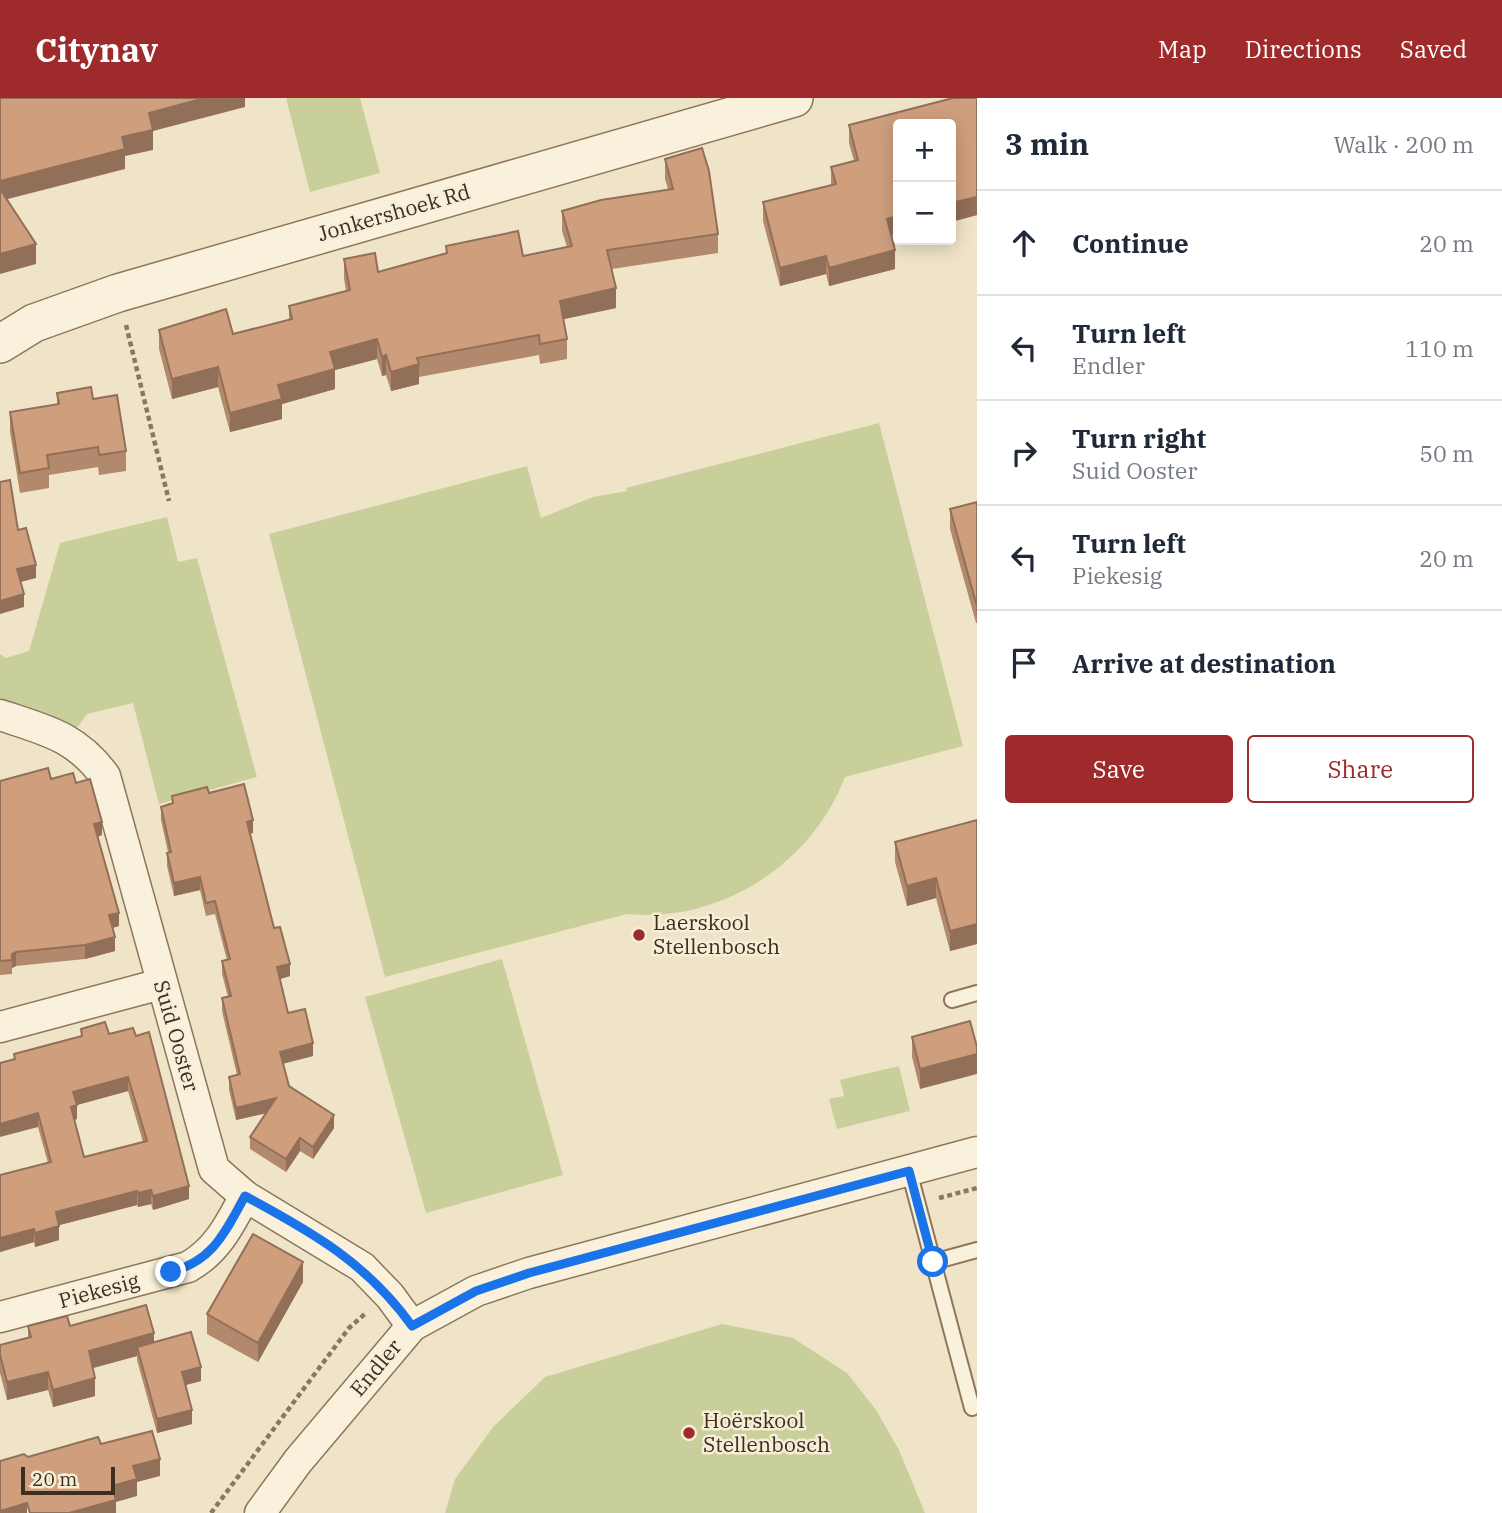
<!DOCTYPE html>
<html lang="en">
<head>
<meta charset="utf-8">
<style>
	:root { --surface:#fff; --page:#f2f2f3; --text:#1f2937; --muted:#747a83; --line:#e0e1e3; --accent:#9e2a2b }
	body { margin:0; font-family:"IBM Plex Serif",serif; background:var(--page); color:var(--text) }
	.controls { position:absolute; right:21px; top:21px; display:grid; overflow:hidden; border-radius:7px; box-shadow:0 4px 18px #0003 }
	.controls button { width:63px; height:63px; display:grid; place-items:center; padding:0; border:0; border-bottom:2px solid var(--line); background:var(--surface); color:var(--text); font:35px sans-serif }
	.scale { position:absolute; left:21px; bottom:18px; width:94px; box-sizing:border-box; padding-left:7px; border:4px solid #3d2e20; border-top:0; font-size:19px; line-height:24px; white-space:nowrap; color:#3d2e20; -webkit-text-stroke:5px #f7eed8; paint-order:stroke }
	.stop { position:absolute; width:21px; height:21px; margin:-16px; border:5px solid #1a73e8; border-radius:50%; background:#fff }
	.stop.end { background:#1a73e8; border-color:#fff; box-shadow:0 2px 7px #0008 }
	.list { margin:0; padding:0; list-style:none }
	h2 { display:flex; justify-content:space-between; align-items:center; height:91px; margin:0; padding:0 28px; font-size:30px }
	h2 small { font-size:23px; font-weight:400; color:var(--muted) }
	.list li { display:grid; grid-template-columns:46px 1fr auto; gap:21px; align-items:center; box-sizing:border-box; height:105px; padding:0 28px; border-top:2px solid var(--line) }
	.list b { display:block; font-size:26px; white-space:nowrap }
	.list p { margin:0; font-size:23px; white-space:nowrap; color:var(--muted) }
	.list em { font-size:23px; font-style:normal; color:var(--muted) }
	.actions { display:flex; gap:14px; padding:21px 28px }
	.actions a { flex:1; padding:16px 0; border:2px solid var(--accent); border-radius:7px; text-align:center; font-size:24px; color:var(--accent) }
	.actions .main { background:var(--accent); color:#fff }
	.icon { flex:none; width:38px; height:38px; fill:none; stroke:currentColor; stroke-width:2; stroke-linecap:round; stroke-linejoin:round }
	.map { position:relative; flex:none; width:977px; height:1415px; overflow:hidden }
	header { display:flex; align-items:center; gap:42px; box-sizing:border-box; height:98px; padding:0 35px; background:var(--accent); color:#fff }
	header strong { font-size:33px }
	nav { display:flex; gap:38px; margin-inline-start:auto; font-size:24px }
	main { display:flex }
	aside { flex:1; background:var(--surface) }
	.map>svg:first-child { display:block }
</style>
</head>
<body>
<header>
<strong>Citynav</strong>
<nav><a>Map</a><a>Directions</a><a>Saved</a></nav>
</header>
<main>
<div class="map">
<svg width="977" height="1415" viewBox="0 0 977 1415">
	<rect width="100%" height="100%" fill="#f0e4c8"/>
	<g fill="#c9cf9b">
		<path d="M286,0H360L380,75L310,94Z"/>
		<path d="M879,325L963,648L845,679C812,766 721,825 627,816L385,879L269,436L527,368L541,420L593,399L627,393L626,390Z"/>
		<path d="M167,419L178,464L197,460L257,679L159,706L133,605L87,616L77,630L0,600V556L6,560L29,553L60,445Z"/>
		<path d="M502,861L563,1077L426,1115L365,899Z"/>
		<path d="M899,968L910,1013L837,1031L829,1001L844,998L840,982Z"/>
		<path d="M722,1226L793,1240L847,1275L876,1312L899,1352L925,1415H445L455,1381L494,1328L545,1279Z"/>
	</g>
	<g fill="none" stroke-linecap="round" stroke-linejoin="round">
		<g stroke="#8d765c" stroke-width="18">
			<g id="service">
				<path d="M952,902L977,895"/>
				<path d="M909,1073L972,1310"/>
				<path d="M933,1164L977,1152"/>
			</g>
		</g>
		<g stroke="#8d765c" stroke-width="33">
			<g id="minor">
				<path d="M0,617C45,632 76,638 105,678L214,1071L245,1098L362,1169L390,1198L412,1228"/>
				<path d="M0,929L161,886"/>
				<path d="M0,1219L188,1169C217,1153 230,1126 245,1098"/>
				<path d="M260,1415L298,1363L412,1228L476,1193L529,1175L977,1054"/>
			</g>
		</g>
		<g stroke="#8d765c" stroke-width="40">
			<path id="tertiary" d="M0,246L34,225L118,195L794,0"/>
		</g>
		<g stroke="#8d765c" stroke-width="4.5" stroke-dasharray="5 3.5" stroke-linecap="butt">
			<path d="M126,227L169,403"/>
			<path d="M939,1100L977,1090"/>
			<path d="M211,1415L349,1230L367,1214"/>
		</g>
		<use href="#service" stroke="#faf1dc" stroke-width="14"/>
		<use href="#minor" stroke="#faf1dc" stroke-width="30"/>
		<use href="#tertiary" stroke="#faf1dc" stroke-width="37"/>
	</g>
	<g fill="#b2896c" fill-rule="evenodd">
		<path d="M977,0V117L951,124V26H898V136L892,138L895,171L829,188L826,176L780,188L763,123V104L831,87V69L854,63L849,45V27Z"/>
		<path d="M665,61L718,136V155L612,171L616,210L563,221L567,241V261L540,266L539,257L419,279V286L391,293L386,277L382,278L377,261L335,272V291L282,306V321L230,334L218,289L172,301L159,251V232L233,236L289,222V208L346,193L344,180V161L378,174L446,155V148L523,158L567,149L562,133V113L668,91L665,81Z"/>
		<path d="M57,295L93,301L126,353V373L99,377L98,369L49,377V390L20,395L10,334V314L57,307Z"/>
		<path d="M977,404V525H976L950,431V411Z"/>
		<path d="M51,681L76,685L102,737L97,739L119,828L112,830L115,853L85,861L16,868L12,870V876L0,877V683Z"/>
		<path d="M209,695L253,735L250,736L274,830L290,878L280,881L288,915L313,958L283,966L289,988L334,1030L313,1061L300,1053L286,1074L250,1051V1039L266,1015L236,1022L229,992V979L237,977L222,913V900L228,899L222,876V863L227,862L215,816L206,818L200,792L174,798L167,768V755L168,754L161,722V709L172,705V698Z"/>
		<path d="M977,722V846L950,853L936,800L907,808L895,764V744Z"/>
		<path d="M970,923L920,991L912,959V939Z"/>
		<path d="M81,931L109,936L189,1101L153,1112L151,1106L138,1109L137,1107L59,1127V1142L35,1149L34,1144L0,1154L48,1065L38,1029L14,961V956L81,938ZM128,993L143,1044L84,1059L74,1022L77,1021V1007Z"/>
		<path d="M303,1184L258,1264L207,1236V1216Z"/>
		<path d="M28,1228H70L154,1244L201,1283L185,1287L192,1326L157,1335L137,1262V1258L93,1270L95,1298L53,1309L48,1292L7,1302L0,1275V1247L28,1239Z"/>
	</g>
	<g fill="#916f58">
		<path d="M205,0H245V9L153,33V52L125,58V71L0,103V83L122,39L149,15Z"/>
		<path d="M977,99V117L951,124V105Z"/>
		<path d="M898,118V136L887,139V121Z"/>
		<path d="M36,146V166L0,176V156Z"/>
		<path d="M895,152V171L829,188V170Z"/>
		<path d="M826,158V176L780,188V170Z"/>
		<path d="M616,190V210L560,222V203Z"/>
		<path d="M377,241V261L335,272V291L282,306V321L230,334V315L278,287L330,254Z"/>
		<path d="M386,257V277L382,278V259Z"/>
		<path d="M419,266V286L391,293V274Z"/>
		<path d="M218,269V289L172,301V281Z"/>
		<path d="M36,467V480L17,485V471Z"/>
		<path d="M24,496V509L0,516V503Z"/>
		<path d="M976,505H977L976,525Z"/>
		<path d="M253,722V735L247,736V724Z"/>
		<path d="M102,724V737L94,740V726Z"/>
		<path d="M200,779V792L174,798V785Z"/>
		<path d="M936,780V800L907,808V788Z"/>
		<path d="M119,815V828L109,831V817Z"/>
		<path d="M977,826V846L950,853V833Z"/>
		<path d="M115,839V853L85,861V847Z"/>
		<path d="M16,854V868L12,870V856Z"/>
		<path d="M290,866V878L277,882V869Z"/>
		<path d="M313,945V958L280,966V954Z"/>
		<path d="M977,956V976L920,991V971Z"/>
		<path d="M128,979V993L73,1008V994Z"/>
		<path d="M276,1000V1013L236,1022V1010Z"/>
		<path d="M77,1007V1021L71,1023V1009Z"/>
		<path d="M38,1015V1029L0,1039V1026Z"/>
		<path d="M334,1017V1030L313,1061V1049Z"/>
		<path d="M300,1040V1053L286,1074V1061Z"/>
		<path d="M189,1088V1101L153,1112V1098Z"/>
		<path d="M151,1092V1106L138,1109V1095Z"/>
		<path d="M137,1093V1107L56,1128V1114Z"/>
		<path d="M59,1128V1142L35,1149V1135Z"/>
		<path d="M34,1131V1144L0,1154V1140Z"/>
		<path d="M303,1164V1184L258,1264V1245Z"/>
		<path d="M154,1235V1253L137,1249V1258L89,1271V1253Z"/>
		<path d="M201,1269V1283L182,1288V1274Z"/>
		<path d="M48,1274V1292L7,1302V1284Z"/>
		<path d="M95,1280V1298L53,1309V1292Z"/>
		<path d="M192,1312V1326L157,1335V1321Z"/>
		<path d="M160,1361V1378L137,1384V1398L116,1404V1415H69L112,1388L133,1368Z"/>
		<path d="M27,1405V1415H0V1413Z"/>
	</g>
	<g fill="#cf9f7d" stroke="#916f58" stroke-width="2" fill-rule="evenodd">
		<path d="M0,0H205L149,15L153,32L122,39L125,51L0,83Z"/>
		<path d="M953,0H977V99L951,105V26H898V118L887,121L895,152L829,170L826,158L780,170L763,104L836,86L831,69L858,62L849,27Z"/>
		<path d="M702,50L709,73L718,136L607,152L616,190L560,203L567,241L540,246L539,237L417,260L419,266L391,274L386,257L382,259L377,241L330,254L335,271L278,287L282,301L230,315L218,269L172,281L159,232L226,211L233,236L292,221L289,208L350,192L344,161L375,155L378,174L447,155L446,148L518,133L523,158L572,148L562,113L601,102L673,91L665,61Z"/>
		<path d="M0,91L36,146L0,156Z"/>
		<path d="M91,289L93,301L117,297L126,353L99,357L98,349L47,357L49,370L20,375L10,314L59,306L57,295Z"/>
		<path d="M10,382L18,432L26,430L36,467L17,471L24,496L0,503V384Z"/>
		<path d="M977,404V505H976L950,411Z"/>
		<path d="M48,670L51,681L73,675L76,685L90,681L102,724L94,726L119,815L109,817L115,839L85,847L16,854L12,856V862L0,863V683Z"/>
		<path d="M244,686L253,722L247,724L274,830L280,829L290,866L277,869L288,915L305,911L313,945L280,954L289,988L334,1017L313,1049L300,1040L286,1061L250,1039L276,1000L236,1010L229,979L240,976L222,900L231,898L222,863L230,861L215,803L206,805L200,779L174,785L167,755L171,754L161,709L173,705L172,698L207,689L209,695Z"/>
		<path d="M977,722V826L950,833L936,780L907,788L895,744Z"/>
		<path d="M970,923L977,949V956L920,971L912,939Z"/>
		<path d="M105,924L109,936L133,930L136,938L149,934L189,1088L153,1098L151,1092L138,1095L137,1093L56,1114L59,1128L35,1135L34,1131L0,1140V1077L51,1064L38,1015L0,1026V965L15,961L14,956L82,938L81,931ZM128,979L147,1043L84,1059L71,1009L77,1007L73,994Z"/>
		<path d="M253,1136L303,1164L258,1245L207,1216Z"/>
		<path d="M146,1207L154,1235L89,1253L95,1280L53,1292L48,1274L7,1284L0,1257V1247L31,1239L28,1228L67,1218L70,1228Z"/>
		<path d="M191,1234L201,1269L182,1274L192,1312L157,1321L137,1249Z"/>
		<path d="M152,1333L160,1361L133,1368L137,1381L112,1388L116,1402L69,1415H30L27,1405L0,1413V1363L24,1356L28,1359L98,1339L101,1346Z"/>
	</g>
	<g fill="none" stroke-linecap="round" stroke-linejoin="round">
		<path stroke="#1a73e8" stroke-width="9" d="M171,1174C214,1162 225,1134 245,1098C312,1134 367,1165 412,1228L476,1193L529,1175L909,1073L933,1164"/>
	</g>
	<g fill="#9e2a2b" stroke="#f7eed8" stroke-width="2.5">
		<circle cx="639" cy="837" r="7"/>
		<circle cx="689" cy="1335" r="7"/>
	</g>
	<g text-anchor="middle" stroke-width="5" stroke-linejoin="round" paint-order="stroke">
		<g font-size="21" fill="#3d2e20" stroke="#f7eed8">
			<text transform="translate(394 115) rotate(-16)" y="7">Jonkershoek Rd</text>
			<text transform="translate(176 938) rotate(74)" y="7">Suid Ooster</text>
			<text transform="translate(99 1193) rotate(-15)" y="7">Piekesig</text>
			<text transform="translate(376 1270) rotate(-50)" y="7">Endler</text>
		</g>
		<g font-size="21" fill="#3d2e20" stroke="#f7eed8" text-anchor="start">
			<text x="653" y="832">Laerskool<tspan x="653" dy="24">Stellenbosch</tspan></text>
			<text x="703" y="1330">Hoërskool<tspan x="703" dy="24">Stellenbosch</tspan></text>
		</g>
	</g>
</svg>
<div class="controls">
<button>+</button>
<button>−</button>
</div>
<div class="scale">20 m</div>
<div class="stop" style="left:933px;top:1164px"></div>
<div class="stop end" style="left:171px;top:1174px"></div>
</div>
<aside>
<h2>3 min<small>Walk · 200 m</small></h2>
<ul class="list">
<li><svg class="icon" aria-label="ahead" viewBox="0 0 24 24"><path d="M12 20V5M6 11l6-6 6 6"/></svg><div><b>Continue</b></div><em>20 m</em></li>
<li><svg class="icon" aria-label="left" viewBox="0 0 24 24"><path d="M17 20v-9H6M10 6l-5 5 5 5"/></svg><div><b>Turn left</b><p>Endler</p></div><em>110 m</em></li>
<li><svg class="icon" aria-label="right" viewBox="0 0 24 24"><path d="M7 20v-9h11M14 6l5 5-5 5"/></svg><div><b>Turn right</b><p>Suid Ooster</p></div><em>50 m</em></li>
<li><svg class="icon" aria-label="left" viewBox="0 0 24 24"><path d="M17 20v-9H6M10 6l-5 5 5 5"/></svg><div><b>Turn left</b><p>Piekesig</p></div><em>20 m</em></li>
<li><svg class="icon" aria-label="arrive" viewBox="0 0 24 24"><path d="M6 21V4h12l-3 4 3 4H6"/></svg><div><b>Arrive at destination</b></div></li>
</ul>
<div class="actions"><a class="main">Save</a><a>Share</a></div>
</aside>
</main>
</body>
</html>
